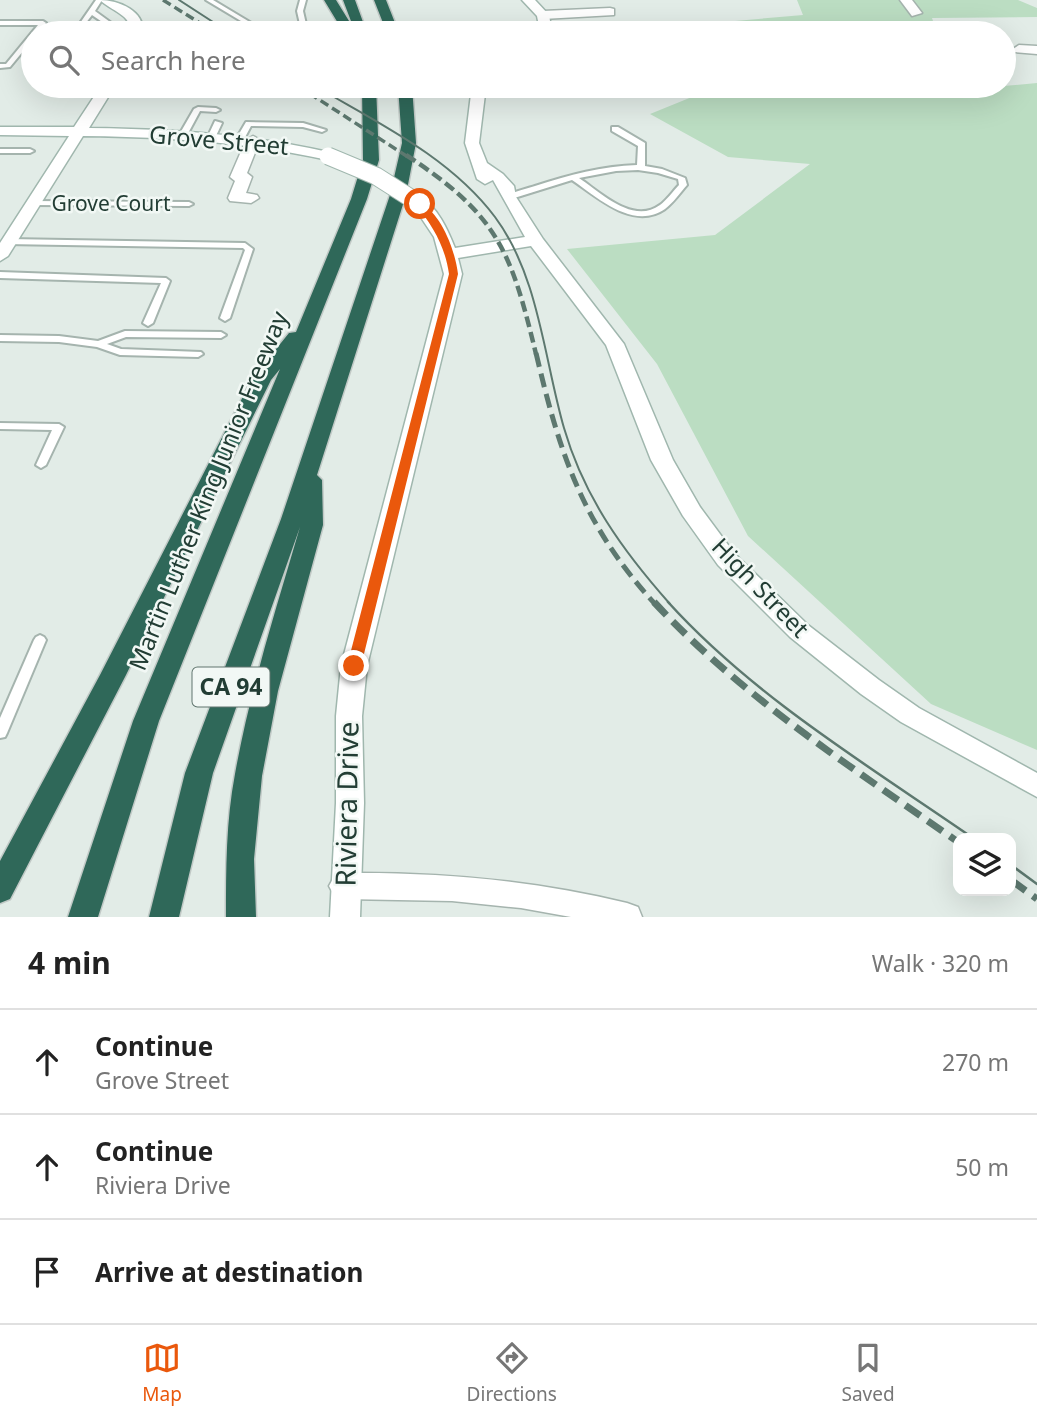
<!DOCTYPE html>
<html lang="en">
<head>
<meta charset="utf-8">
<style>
	:root { --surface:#fff; --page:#f2f2f2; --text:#222; --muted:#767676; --line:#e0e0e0; --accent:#ea580c }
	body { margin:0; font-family:"Noto Sans",sans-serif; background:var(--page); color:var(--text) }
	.controls { position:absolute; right:21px; bottom:21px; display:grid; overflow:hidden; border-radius:14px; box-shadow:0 7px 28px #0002 }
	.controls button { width:63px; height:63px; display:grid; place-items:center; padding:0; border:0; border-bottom:2px solid var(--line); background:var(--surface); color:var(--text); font:35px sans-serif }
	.stop { position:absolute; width:21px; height:21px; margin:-16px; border:5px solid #ea580c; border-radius:50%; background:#fff }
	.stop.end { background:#ea580c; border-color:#fff; box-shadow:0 2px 7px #0008 }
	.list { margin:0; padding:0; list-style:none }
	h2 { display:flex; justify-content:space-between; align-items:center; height:91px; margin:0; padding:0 28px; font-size:30px }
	h2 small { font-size:23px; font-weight:400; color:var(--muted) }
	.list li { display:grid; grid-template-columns:46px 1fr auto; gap:21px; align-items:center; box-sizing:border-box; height:105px; padding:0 28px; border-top:2px solid var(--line) }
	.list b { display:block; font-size:26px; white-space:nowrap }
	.list p { margin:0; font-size:23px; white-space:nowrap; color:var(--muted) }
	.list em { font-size:23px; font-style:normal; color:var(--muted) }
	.icon { flex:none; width:38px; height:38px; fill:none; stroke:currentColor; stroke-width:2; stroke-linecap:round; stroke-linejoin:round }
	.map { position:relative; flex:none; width:1037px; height:917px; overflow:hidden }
	.search { position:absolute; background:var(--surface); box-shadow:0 7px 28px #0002; left:21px; right:21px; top:21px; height:77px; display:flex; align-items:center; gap:18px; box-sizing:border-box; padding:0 24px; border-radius:38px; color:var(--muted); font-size:26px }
	.sheet { height:406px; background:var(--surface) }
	nav { display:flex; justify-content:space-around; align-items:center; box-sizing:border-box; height:98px; border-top:2px solid var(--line); background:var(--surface); font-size:19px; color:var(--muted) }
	nav a { display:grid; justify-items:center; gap:4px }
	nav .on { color:var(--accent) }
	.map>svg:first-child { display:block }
</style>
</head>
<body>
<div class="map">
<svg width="1037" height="917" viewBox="0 0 1037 917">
	<rect width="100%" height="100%" fill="#e2ece7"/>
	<g fill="#bbddc2">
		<path d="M797,0H1018L1037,8V17L932,18L937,33H665L654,28L803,15Z"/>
		<path d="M1037,83V750L931,704L748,536L657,364L567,249L715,235L810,164L728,157L650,114L719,86H1004Z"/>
	</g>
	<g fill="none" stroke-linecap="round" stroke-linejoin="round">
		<g stroke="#a5b4ae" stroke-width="4">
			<g id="lane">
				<path d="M96,0H102L95,11L117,27V29L79,27L78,26ZM92,15L108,26L85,24Z"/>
				<path d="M206,0H213L268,33H261Z"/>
				<path d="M300,0H306L303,11L308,33H302L297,11Z"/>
				<path d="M0,21H43L46,23L38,33H33V39L10,67L0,68V64H6L38,25H0Z"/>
				<path d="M105,86L266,91L269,93L266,95L108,89L106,88Z"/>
				<path d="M198,107L216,108L220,110L216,112L200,111L186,137H180L179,135L194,109Z"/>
				<path d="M215,121L222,123L215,138H209L208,136Z"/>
				<path d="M246,122L303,123L326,130L322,132L303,127L251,126L243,141H237L236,139Z"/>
				<path d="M612,127H618L645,143V166L662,169L685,178L687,185C680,193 673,203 665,209C633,231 597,197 572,180L511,199H505L504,197C513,192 525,189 535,186C569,175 602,166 637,165L638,146L612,131ZM638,170L658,173L678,179L679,185C673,191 667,200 660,205C633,225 600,192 579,178L616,171Z"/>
				<path d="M0,149H30L34,151L30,153H0Z"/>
				<path d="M30,201L189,202L193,204L189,206L33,205L29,203Z"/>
				<path d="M8,239L245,243L253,249L230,318L225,321L220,318L245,250L243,248L5,244L4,242Z"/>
				<path d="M0,272L166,278L170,281L153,323L148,326L143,323L161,283L0,278Z"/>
				<path d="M125,331L221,332L226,335L221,338L126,337L107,344L121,349L201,352L203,354L198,357L120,355L97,347L59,342L0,341V335L59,336L98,341Z"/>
				<path d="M0,423L59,424L64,427L46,465L41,468L36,465L52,430L0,429Z"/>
				<path d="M40,635L44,637L46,640L7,733L5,737L0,738V718L34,640L36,637Z"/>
			</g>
		</g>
		<g stroke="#a5b4ae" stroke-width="3">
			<g id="street">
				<path d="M900,0H912L922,13L912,16Z"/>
				<path d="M610,8L614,9V15L543,19L537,15L543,11Z"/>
				<path d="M1019,45L1037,46V54L1014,52L1013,49Z"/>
				<path d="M253,136L260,140L247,173L252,177L246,193L257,195L259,198L251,203L230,201L228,198L235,181L230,177L246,140Z"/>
				<path d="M344,873C440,872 533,880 627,903L638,907L642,917H571L521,908L452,901L344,899L334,895L329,886L334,877Z"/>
			</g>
		</g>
		<g stroke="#a0b7ae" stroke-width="3">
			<g id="secondary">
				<path d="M100,0C118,0 146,11 142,33H130C133,15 111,11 100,0Z"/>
				<path d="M522,0H535L549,15L551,27L546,33H533L539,26L537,16Z"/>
				<path d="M101,86H115L89,128C170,129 249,134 328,152L335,156L328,160C247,142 166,137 83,136L8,256L0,261V243L69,136L0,135V127H74Z"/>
				<path d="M472,86H486L479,143L487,163L503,174L514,186L516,197L543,239L624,344L673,460L700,507L734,553L808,625L879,680L919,708L1037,773V797L901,722L861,694L790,637L718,565L683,516L651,460L606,345L531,246L458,258L462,274L367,666L362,716L364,803L360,917H330L336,803V716L341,666L444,274L434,237L412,204L420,199C437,204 449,233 455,248L525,237L493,180L485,184L477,179L465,143Z"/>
			</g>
		</g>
		<g stroke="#c1c9c6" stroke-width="3">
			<g id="highway">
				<path d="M324,0H336L354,29L343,0H355L367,33H344Z"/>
				<path d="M374,0H386L399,33H387Z"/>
				<path d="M362,86H376L379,160L367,199L159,721L98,917H68L133,721L280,369L271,380L126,675L10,899L0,903V861L100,675L252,379L289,333L296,332L351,199L363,160Z"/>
				<path d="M398,86H412L416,143L406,195L317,475L322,480L323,525L278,691L262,776L254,859L256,917H226C226,869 226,821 235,774C250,690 276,609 300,527L213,773L179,917H149L185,773L281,519L390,195L402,143Z"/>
			</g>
		</g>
		<use href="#lane" fill="#fff" fill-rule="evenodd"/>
		<use href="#street" fill="#fff" fill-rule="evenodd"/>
		<use href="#secondary" fill="#fff" fill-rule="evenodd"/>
		<use href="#highway" fill="#2f6859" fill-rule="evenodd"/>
		<g stroke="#5d786f" stroke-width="2">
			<path d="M179,0L230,33"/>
			<path d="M315,86C378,123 450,157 495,217C539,276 544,359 564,428C584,497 623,551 670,604"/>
		</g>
		<g stroke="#5d786f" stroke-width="2.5">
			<path d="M668,602C754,697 869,766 973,838"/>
			<path d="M1011,865L1037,884"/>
		</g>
		<g stroke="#5d786f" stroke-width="3.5" stroke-dasharray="9 4.5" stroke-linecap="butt">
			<path d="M163,0L216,33"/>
			<path d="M298,86L408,157"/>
		</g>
		<path stroke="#5d786f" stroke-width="4.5" stroke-dasharray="11 5" stroke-linecap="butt" d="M406,155C498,215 511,251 536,354"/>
		<path stroke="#5d786f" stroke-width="5" stroke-dasharray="14 7" stroke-linecap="butt" d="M536,353C560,455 583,525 655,604"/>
		<g stroke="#5d786f" stroke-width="7" stroke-dasharray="18 9" stroke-linecap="butt">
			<path d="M654,602C742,697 853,768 958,842"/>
			<path d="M1011,880L1037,899"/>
		</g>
		<g stroke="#a0b7ae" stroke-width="16" stroke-linecap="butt">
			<path id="secondary-bridge-far1" d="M328,156L331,157"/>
		</g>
		<g stroke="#a0b7ae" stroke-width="19" stroke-linecap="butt">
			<path id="secondary-bridge" d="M328,156L376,176L420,204"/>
		</g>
		<use href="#secondary-bridge-far1" stroke="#fff" stroke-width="13"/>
		<use href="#secondary-bridge" stroke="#fff" stroke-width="17"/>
	</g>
	<path fill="#ea580c" d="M420,202C442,215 455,250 458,274L361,666L354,671L347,666L449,274C445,246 433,226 415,204Z"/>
	<g text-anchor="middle" stroke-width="5" stroke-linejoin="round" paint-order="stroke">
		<g font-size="21" fill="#223d34" stroke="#f2f8f5">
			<text x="111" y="211">Grove Court</text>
		</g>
		<rect fill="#f2f8f5" stroke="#60756e" stroke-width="2" x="192.5" y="667.5" width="77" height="39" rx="5"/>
		<g font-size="23" font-weight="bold" fill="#223d34">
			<text x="231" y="695">CA 94</text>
		</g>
		<g font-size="24" fill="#223d34" stroke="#f2f8f5">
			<text transform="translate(219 141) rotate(5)" y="8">Grove Street</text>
			<text transform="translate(209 491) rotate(-68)" y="8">Martin Luther King Junior Freeway</text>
			<text transform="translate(760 588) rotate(46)" y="8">High Street</text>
		</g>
		<g font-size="28" fill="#223d34" stroke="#f2f8f5">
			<text transform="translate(347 804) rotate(-89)" y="10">Riviera Drive</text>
		</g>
	</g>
</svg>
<div class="controls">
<button><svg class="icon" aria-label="layers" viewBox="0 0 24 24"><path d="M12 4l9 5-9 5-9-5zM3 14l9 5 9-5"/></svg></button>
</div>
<div class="stop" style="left:420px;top:204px"></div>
<div class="stop end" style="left:354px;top:666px"></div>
<div class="search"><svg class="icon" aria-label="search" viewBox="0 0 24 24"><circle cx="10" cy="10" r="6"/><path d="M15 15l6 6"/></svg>Search here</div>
</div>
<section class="sheet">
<h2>4 min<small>Walk · 320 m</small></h2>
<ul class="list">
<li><svg class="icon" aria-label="ahead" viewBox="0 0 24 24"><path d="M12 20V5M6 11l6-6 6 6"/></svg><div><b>Continue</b><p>Grove Street</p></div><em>270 m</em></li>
<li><svg class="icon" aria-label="ahead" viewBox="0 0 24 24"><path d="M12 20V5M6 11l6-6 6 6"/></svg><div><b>Continue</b><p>Riviera Drive</p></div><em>50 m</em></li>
<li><svg class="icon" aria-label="arrive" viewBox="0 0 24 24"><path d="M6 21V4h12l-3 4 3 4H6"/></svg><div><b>Arrive at destination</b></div></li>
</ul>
</section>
<nav>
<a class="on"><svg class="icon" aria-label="map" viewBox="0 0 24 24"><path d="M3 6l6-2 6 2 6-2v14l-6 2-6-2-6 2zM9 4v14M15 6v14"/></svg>Map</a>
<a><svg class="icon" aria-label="directions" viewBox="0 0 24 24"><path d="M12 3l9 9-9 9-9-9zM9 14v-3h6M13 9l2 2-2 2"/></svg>Directions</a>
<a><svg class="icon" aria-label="saved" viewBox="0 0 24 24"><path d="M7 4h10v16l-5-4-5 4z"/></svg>Saved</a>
</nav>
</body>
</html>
